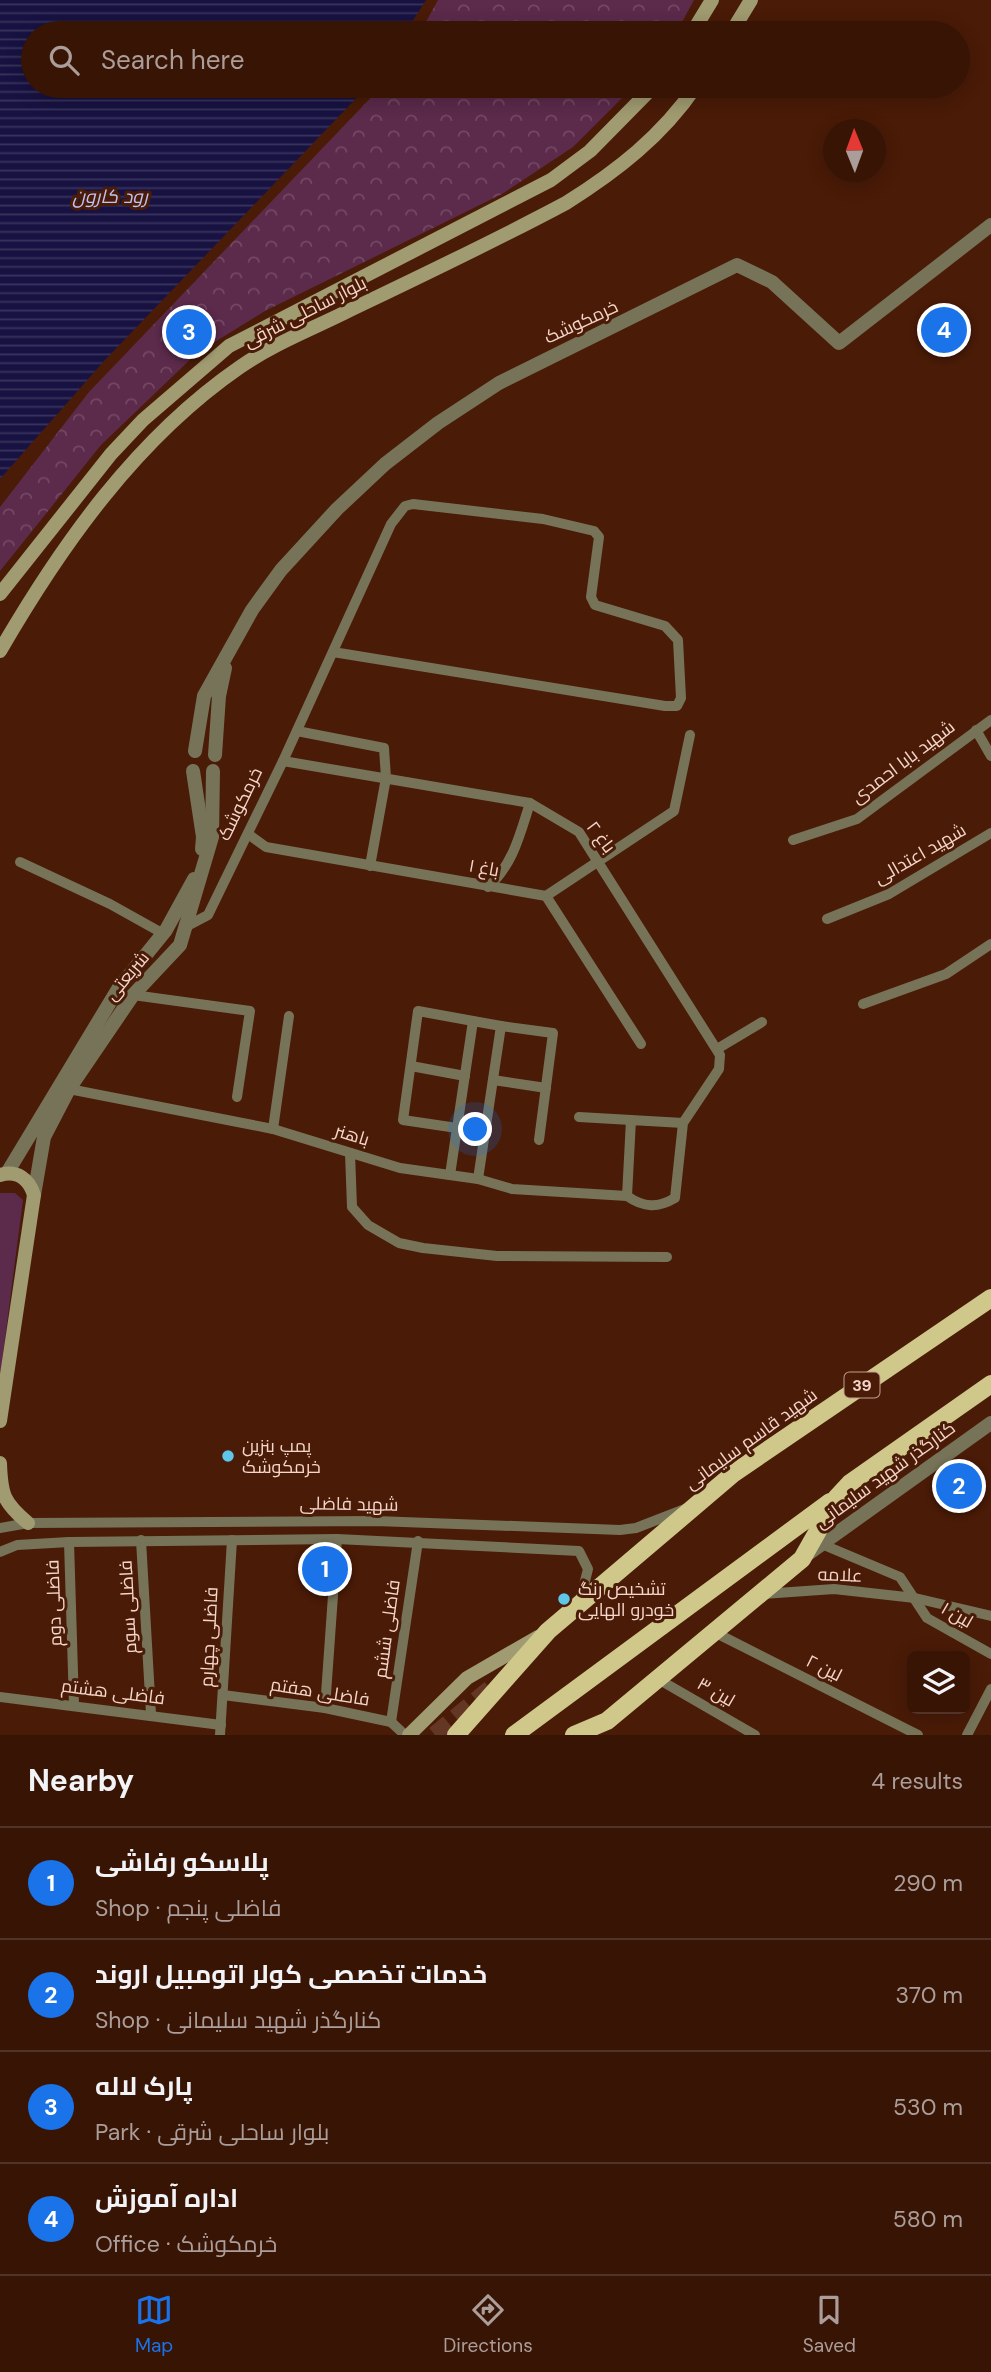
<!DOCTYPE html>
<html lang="en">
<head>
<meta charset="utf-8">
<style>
	:root { --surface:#381405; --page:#432113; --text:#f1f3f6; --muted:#ab9e9a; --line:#523327; --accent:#1a73e8 }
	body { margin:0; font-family:"DM Sans",Cairo,sans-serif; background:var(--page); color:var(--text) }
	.controls { position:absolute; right:21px; bottom:21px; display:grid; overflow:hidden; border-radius:10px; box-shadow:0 4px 18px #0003 }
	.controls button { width:63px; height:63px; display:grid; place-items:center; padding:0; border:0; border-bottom:2px solid var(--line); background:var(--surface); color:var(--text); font:35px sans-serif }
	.compass { position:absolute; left:823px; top:119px; width:63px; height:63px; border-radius:50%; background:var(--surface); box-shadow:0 4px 18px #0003; rotate:359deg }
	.you { position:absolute; left:476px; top:1130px; width:24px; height:24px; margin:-18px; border:5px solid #fff; border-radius:50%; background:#1a73e8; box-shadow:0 0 0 10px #1a73e833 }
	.badge { display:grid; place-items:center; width:46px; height:46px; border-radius:50%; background:var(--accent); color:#fff; font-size:23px; font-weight:700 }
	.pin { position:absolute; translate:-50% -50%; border:4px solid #fff; box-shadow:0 2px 7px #0006 }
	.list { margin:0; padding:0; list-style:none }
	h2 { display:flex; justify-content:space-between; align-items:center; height:91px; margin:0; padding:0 28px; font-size:30px }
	h2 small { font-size:23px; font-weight:400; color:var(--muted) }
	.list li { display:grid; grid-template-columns:46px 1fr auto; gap:21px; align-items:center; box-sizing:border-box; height:112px; padding:0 28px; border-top:2px solid var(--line) }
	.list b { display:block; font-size:26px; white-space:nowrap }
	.list p { margin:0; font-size:23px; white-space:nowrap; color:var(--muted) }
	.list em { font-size:23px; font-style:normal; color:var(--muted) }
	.icon { flex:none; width:38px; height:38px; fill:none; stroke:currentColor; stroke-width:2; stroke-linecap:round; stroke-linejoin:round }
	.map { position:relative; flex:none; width:991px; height:1735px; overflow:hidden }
	.search { position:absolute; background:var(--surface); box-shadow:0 4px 18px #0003; left:21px; right:21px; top:21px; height:77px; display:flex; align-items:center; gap:18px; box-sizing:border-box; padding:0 24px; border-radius:38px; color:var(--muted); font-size:26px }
	.sheet { height:539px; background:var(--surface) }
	nav { display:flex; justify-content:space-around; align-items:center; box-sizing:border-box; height:98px; border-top:2px solid var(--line); background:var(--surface); font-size:19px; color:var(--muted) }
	nav a { display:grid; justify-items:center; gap:4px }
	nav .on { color:var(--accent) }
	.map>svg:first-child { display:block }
</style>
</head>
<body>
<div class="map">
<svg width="991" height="1735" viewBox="0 0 991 1735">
	<defs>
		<pattern id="park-crowns" width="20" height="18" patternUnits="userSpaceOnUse" patternTransform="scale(1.75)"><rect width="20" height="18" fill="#5c2a4b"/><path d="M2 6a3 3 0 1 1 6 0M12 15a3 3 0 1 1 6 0" fill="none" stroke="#744864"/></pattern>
		<pattern id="water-rules" width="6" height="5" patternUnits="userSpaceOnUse" patternTransform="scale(1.75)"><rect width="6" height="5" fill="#171242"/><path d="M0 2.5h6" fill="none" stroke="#39345c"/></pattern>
	</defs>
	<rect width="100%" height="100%" fill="#4a1b07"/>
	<path fill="#5c2a4b" d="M0,1193H15L23,1200L0,1377Z"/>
	<g fill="url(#park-crowns)">
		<path d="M438,0H694L676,33H420Z"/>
		<path d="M382,86H634L573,147L502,194L265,311L197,353L101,445L0,571V507L89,392Z"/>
	</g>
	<path fill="url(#water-rules)" d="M0,0H426L405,33H33V86H368L105,360L0,479Z"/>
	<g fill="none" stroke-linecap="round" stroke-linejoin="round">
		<path stroke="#643724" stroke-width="18" stroke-dasharray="18 9" stroke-linecap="butt" d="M435,1735L495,1685"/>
		<g stroke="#767358" stroke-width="10">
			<path d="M976,730L991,756"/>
			<path d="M297,731L384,748L386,778L370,866"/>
			<path d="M283,761L530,803L579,832L720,1055L719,1069L683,1123L675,1198C658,1208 644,1208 627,1196L631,1120L683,1123"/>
			<path d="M248,834L266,847L546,896L641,1044"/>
			<path d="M793,840L857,819L991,720"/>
			<path d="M20,862L110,904L162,933"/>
			<path d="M488,887C513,865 520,834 530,803"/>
			<path d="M546,896L674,811L690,735"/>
			<path d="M827,919L889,894L991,833"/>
			<path d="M189,925L208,915L283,761L391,524L405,506L413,504L543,519L594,531L599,537L591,597L595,605L665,626L678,640L681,698L677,706H665L333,652"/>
			<path d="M133,995L250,1011L237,1097"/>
			<path d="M863,1004L946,974L991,944"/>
			<path d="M501,1026L553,1033L539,1140"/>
			<path d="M717,1049L762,1022"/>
			<path d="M411,1066L465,1076"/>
			<path d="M493,1080L546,1088"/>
			<path d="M69,1089L273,1129L400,1168L478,1179L512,1189L627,1196"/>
			<path d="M579,1117L631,1120"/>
			<path d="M457,1128L403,1120L418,1011L473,1021"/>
			<path d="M273,1129L289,1016"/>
			<path d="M350,1153L352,1207L368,1225L399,1243L423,1248L497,1256L667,1257"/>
			<path d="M450,1175L473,1021L501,1026L478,1179"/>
			<path d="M0,1528L28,1523L376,1521L620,1530L636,1528L685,1509"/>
			<path d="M141,1540L151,1714"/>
			<path d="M69,1542L74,1705"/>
			<path d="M819,1543L900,1577L927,1618L991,1654"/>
			<path d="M0,1552L17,1545L69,1542L337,1539L579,1551L588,1569L580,1601"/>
			<path d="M763,1594L834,1589L915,1598L991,1616"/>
			<path d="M714,1632L918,1735"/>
			<path d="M658,1679L755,1735"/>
			<path d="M223,1695L325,1708L391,1722L405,1735"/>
			<path d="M0,1697L221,1725"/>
			<path d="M325,1708L337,1539"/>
			<path d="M391,1722L418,1541"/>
			<path d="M220,1735L232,1540"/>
			<path d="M967,1735L991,1689"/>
		</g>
		<g stroke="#767358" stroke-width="14">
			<path d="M195,751L204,696L252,610L281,570L337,509L385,464L438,423L499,383L737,265L772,282L839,343L991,225"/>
			<path d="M215,755L219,696L225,668"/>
			<path d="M193,771L203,837L202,849"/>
			<path d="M7,1173L118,989L166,930L194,879"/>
			<path d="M34,1195L44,1137L69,1089L133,995L180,945L212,837L213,771"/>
			<path d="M805,1556L991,1423"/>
		</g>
		<g stroke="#a09b70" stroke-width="14">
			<path d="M692,33L712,0"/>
			<path d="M731,33L751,0"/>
			<path d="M0,594L111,454L143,420L229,346L551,180L590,151L654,86"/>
			<path d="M0,651C62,544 137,438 240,367C273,344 312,329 348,311C421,276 495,241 566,203C617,171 662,136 696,86"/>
			<path d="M0,1175C17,1170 29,1179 34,1195L0,1421"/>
			<path d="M0,1463C1,1494 3,1502 28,1523"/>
			<path d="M409,1735L467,1678L538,1637"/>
		</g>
		<g stroke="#d0c88b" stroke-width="18">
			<path d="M456,1735L548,1631L734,1473L991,1298"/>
			<path d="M514,1735L830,1502"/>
			<path d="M574,1735L607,1721L802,1559L837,1497L850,1483L991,1384"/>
		</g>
	</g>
	<g fill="#5dc7e8" stroke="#4a1b07" stroke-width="2.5">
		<circle cx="228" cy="1456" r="7"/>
		<circle cx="564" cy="1599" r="7"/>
	</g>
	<g text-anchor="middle" stroke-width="6" stroke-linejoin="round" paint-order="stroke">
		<rect fill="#4a1b07" stroke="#c29e90" stroke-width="2" x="844.5" y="1372.5" width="35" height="25" rx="5"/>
		<g font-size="16" font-weight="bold" fill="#f5d6ca">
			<text x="862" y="1391">39</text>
		</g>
		<g font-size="18" fill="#f5d6ca" stroke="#4a1b07">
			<text transform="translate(305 312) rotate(-27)" y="6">بلوار ساحلی شرقی</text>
			<text transform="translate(581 322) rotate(-25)" y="6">خرمکوشک</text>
			<text transform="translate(903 762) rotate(-37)" y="6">شهید بابا احمدی</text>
			<text transform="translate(240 804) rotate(-64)" y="6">خرمکوشک</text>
			<text transform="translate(601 837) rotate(53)" y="6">باغ ۲</text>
			<text transform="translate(920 854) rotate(-30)" y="6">شهید اعتدالی</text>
			<text transform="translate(484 868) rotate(10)" y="6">باغ ۱</text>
			<text transform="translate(127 976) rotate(-50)" y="6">شریعتی</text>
			<text transform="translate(352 1135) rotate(17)" y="6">باهنر</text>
			<text transform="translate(751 1439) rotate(-36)" y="6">شهید قاسم سلیمانی</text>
			<text transform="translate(885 1475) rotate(-36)" y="6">کنارگذر شهید سلیمانی</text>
			<text transform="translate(349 1504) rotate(1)" y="6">شهید فاضلی</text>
			<text transform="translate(840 1575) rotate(2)" y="6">علامه</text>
			<text transform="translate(54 1603) rotate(-92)" y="6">فاضلی دوم</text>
			<text transform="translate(128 1607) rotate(-93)" y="6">فاضلی سوم</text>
			<text transform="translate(957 1615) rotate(30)" y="6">لین ۱</text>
			<text transform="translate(387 1629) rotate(-82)" y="6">فاضلی ششم</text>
			<text transform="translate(209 1637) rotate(-87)" y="6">فاضلی چهارم</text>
			<text transform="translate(824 1668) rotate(27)" y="6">لین ۲</text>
			<text transform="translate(113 1692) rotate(7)" y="6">فاضلی هشتم</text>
			<text transform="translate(320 1692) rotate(9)" y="6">فاضلی هفتم</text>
			<text transform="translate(716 1692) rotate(30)" y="6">لین ۳</text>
		</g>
		<g font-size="18" fill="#f5d6ca" stroke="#4a1b07" text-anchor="start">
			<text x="242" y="1452">پمپ بنزین<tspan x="242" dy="21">خرمکوشک</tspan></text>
			<text x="578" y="1595">تشخیص رنگ<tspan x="578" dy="21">خودرو الهایی</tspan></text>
		</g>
		<g font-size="19" font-style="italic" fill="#bec2f4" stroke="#4a1b07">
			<text x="110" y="203">رود کارون</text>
		</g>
	</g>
</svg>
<div class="controls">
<button><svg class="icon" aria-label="layers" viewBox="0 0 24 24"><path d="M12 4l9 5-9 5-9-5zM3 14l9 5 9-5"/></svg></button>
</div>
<svg class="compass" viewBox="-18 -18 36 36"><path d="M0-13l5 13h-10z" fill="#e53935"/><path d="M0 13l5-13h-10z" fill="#ab9e9a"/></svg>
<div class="you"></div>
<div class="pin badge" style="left:325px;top:1569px">1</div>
<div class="pin badge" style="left:959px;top:1486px">2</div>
<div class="pin badge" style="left:189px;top:332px">3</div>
<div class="pin badge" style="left:944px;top:330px">4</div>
<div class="search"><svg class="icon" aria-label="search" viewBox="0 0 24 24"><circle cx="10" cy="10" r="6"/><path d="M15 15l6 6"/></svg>Search here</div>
</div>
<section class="sheet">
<h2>Nearby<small>4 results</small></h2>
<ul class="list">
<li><span class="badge">1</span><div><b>پلاسکو رفاشی</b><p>Shop · فاضلی پنجم</p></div><em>290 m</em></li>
<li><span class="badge">2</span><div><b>خدمات تخصصی کولر اتومبیل اروند</b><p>Shop · کنارگذر شهید سلیمانی</p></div><em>370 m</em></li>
<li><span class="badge">3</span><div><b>پارک لاله</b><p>Park · بلوار ساحلی شرقی</p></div><em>530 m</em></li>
<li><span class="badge">4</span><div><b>اداره آموزش</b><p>Office · خرمکوشک</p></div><em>580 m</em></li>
</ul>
</section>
<nav>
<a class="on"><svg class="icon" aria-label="map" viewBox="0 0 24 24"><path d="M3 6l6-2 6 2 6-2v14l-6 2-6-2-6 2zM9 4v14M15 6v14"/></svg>Map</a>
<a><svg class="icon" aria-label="directions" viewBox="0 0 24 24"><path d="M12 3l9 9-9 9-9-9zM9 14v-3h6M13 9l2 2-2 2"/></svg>Directions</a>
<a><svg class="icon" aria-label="saved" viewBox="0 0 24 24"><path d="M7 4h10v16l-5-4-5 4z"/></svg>Saved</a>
</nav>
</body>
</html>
